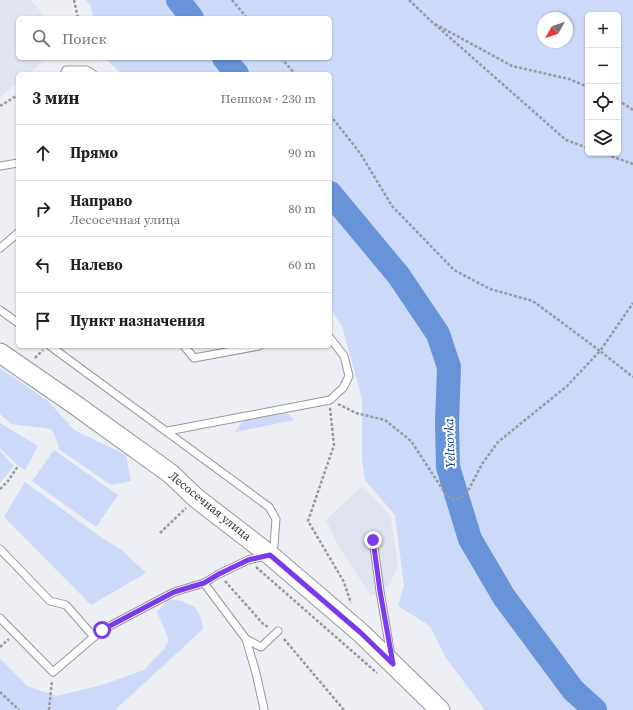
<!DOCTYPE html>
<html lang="ru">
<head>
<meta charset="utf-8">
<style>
	:root { --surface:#fff; --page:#f2f2f2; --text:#202124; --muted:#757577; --line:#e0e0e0 }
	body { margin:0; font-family:"Source Serif 4",serif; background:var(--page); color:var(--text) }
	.controls { position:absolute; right:12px; top:12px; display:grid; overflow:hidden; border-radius:6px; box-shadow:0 1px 3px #0004 }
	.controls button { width:36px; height:36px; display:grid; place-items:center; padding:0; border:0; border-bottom:1px solid var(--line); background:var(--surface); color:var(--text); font:20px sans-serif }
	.compass { position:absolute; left:537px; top:12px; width:36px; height:36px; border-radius:50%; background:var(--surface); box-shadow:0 1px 3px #0004; rotate:230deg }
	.stop { position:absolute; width:12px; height:12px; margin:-9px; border:3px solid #7c3aed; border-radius:50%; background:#fff }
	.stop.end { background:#7c3aed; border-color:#fff; box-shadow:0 1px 4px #0008 }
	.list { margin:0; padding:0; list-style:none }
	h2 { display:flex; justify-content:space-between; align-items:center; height:52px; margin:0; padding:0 16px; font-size:17px }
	h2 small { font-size:13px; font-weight:400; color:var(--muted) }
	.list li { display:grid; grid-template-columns:26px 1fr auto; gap:12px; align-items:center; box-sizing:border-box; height:56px; padding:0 16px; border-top:1px solid var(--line) }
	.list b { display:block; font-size:15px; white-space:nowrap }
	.list p { margin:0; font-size:13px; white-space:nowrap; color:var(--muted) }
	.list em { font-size:13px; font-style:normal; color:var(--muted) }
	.icon { flex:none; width:22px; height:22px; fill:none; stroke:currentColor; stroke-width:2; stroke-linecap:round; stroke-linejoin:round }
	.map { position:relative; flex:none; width:633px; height:710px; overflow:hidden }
	.search { position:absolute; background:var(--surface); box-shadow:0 1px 3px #0004; left:16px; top:16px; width:316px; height:44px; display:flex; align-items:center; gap:10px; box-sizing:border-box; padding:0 14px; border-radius:6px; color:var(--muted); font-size:15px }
	.panel { position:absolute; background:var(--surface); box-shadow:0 1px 3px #0004; left:16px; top:72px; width:316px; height:276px; border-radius:6px }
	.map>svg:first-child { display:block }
</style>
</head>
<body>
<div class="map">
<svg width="633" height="710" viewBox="0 0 633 710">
	<rect width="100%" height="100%" fill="#edeff4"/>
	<g fill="#dfe4f0">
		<path d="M0,0H31L46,18H18V58H47L28,74H18V82L0,97Z"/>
		<path d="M361,487L370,494L390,515L398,564L390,585L371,596L339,547L326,520Z"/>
	</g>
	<g fill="#cdd9f9" fill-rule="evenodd">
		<path d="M86,0H633V710H485L446,658L430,626L398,606L404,585L395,515L365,480L362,462V399L342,326L330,308V74H122L104,58H330V18H93L91,6ZM588,15H618V153H588ZM543,18H567V42H543Z"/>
		<path d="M0,368L48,401L74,430L126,455L131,481L111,485L60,450L52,429L11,424L0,414Z"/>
		<path d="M283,409L294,420L235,432L246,417Z"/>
		<path d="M0,423L38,446L25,470L18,466L0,448Z"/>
		<path d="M54,450L118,495L96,527L32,481Z"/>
		<path d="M0,451L14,466L0,483Z"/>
		<path d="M25,482L102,538L122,550L146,573L91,605L4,517Z"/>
		<path d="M168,599L182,601L195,607L201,618L203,629L115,710H0V659L27,686L57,696L102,685L144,670L164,649L169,640L157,612Z"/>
	</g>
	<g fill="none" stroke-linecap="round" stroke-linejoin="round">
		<g stroke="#6793d9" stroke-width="24">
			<path d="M178,0L192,18"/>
			<path d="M224,58L237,74"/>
			<path d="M330,193L399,276L438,334L449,367L447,423L448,467L470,539L504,597L573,690L595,710"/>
		</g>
		<g stroke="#96989d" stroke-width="9">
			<g id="service">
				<path d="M64,74L66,70H87L93,74"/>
				<path d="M0,166L18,163"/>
				<path d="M0,248L18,233"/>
				<path d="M0,310L18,323"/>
				<path d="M50,346L269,507L276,519L274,545L270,555L248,560L219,574L204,583L246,639L256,673L264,709"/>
				<path d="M184,346L194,358L259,346"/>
				<path d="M168,431L330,400L343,388L349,376L344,356L330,338"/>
				<path d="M373,539L380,591L391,656"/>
				<path d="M0,549L50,601L66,605L94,637"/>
				<path d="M0,618L53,672L102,630L174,592L204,583"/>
				<path d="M246,639L261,647L278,631"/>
			</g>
		</g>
		<g stroke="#96989d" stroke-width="21">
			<path id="tertiary" d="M0,353L74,404L171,474L196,498L270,555L361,633L440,710"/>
		</g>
		<g stroke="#98999d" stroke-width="2.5" stroke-dasharray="3 2" stroke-linecap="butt">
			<path d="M74,0L78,18"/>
			<path d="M232,0L247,18"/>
			<path d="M409,0L431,21L566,140L588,148"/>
			<path d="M435,24L512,66L569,79L588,87"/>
			<path d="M281,58L295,74"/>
			<path d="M618,100L633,110"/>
			<path d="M0,106L18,95"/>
			<path d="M330,115L360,153L392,206L454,270L490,289L533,301L600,351L633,303"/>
			<path d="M602,153L633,164"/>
			<path d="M35,358L43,350"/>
			<path d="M338,404L356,413L385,420L411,441L447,496L453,500L464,496L469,489L482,464L498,442L567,386L600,351L633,377"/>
			<path d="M330,408L334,445L308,521L344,582L351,603"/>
			<path d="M0,489L8,481L18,466"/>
			<path d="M160,533L186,508"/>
			<path d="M256,567L377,673"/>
			<path d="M225,581L264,625L269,627"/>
			<path d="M284,639L344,710"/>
			<path d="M0,647L9,639"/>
			<path d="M0,692L19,710"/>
			<path d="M49,710L52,680"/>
		</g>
		<use href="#service" stroke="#fff" stroke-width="7"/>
		<use href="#tertiary" stroke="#fff" stroke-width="19"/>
	</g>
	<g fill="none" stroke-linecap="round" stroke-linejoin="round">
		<path stroke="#7c3aed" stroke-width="5" d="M102,630L174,592L204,583L219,574L248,560L270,555L361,633L393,664L380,591L373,540"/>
	</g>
	<g text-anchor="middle" stroke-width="4" stroke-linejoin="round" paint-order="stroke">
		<g font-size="12" fill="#2f3032" stroke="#fff">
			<text transform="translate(210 506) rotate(39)" y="4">Лесосечная улица</text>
		</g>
		<g font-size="13" font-style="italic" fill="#0a4194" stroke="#fff">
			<text transform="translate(449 443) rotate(-92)" y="5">Yeltsovka</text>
		</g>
	</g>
</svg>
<div class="controls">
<button>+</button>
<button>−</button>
<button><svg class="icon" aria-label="locate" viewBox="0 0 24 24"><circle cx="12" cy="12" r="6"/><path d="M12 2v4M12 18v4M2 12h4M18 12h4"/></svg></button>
<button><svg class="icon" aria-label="layers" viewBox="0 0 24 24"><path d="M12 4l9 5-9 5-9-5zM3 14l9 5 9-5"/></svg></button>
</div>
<svg class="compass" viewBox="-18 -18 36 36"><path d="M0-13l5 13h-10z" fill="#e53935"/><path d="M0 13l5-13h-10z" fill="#757577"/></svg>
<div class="stop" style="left:102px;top:630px"></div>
<div class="stop end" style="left:373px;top:540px"></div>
<div class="search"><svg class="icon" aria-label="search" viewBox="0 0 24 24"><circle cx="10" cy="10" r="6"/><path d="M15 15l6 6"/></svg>Поиск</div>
<section class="panel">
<h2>3 мин<small>Пешком · 230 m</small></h2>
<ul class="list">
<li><svg class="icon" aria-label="ahead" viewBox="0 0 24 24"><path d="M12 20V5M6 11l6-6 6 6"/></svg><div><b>Прямо</b></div><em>90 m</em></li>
<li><svg class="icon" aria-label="right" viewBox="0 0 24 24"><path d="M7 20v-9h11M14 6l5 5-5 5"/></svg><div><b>Направо</b><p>Лесосечная улица</p></div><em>80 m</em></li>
<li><svg class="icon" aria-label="left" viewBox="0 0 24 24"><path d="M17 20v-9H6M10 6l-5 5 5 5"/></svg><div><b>Налево</b></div><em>60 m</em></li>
<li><svg class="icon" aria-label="arrive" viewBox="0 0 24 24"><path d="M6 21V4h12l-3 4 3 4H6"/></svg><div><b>Пункт назначения</b></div></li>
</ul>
</section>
</div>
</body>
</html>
